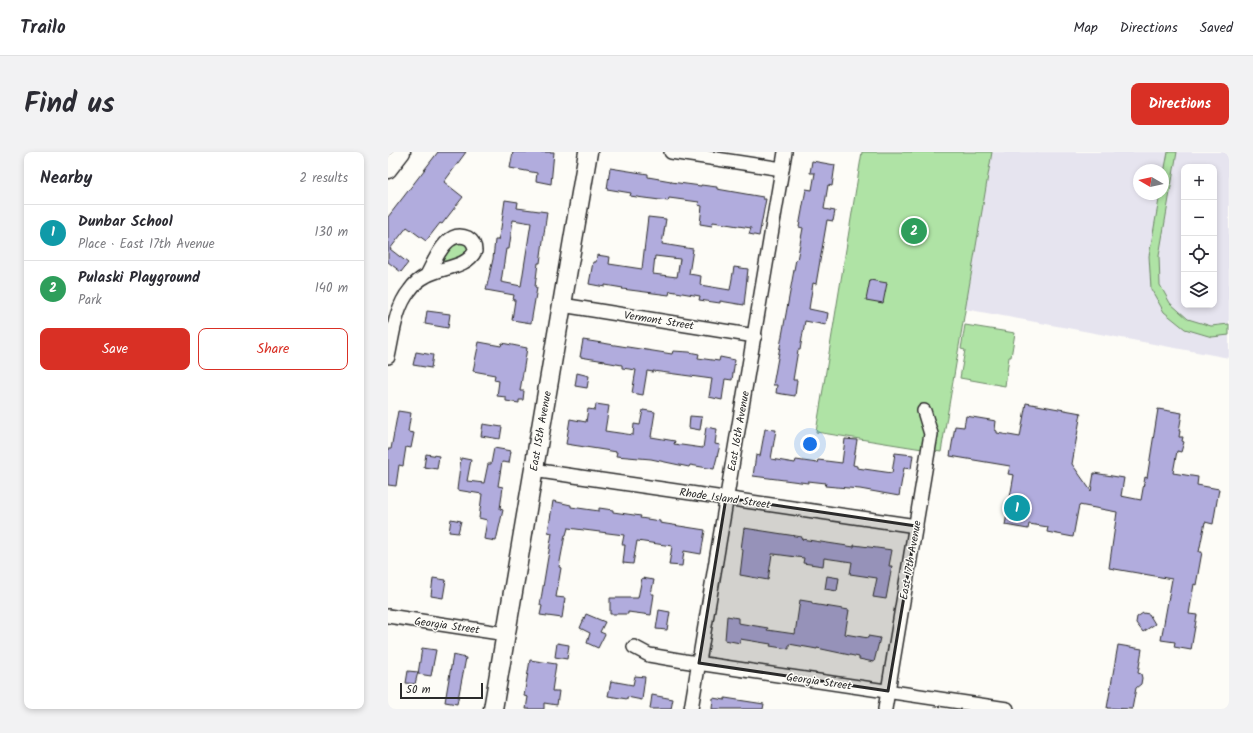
<!DOCTYPE html>
<html lang="en">
<head>
<meta charset="utf-8">
<style>
	:root { --surface:#fff; --page:#f2f2f3; --text:#2b2b33; --muted:#7c7c81; --line:#e1e1e2; --accent:#d93025 }
	body { margin:0; font-family:Kalam,sans-serif; background:var(--page); color:var(--text) }
	.controls { position:absolute; right:12px; top:12px; display:grid; overflow:hidden; border-radius:8px; box-shadow:0 2px 6px #0003 }
	.controls button { width:36px; height:36px; display:grid; place-items:center; padding:0; border:0; border-bottom:1px solid var(--line); background:var(--surface); color:var(--text); font:20px sans-serif }
	.compass { position:absolute; left:745px; top:12px; width:36px; height:36px; border-radius:50%; background:var(--surface); box-shadow:0 2px 6px #0003; rotate:279deg }
	.scale { position:absolute; left:12px; bottom:10px; width:83px; box-sizing:border-box; padding-left:4px; border:2px solid #2b2b2b; border-top:0; font-size:11px; line-height:14px; white-space:nowrap; color:#2b2b2b; -webkit-text-stroke:3px #fdfcf7; paint-order:stroke }
	.you { position:absolute; left:422px; top:292px; width:14px; height:14px; margin:-10px; border:3px solid #fff; border-radius:50%; background:#1a73e8; box-shadow:0 0 0 6px #1a73e833 }
	.badge { display:grid; place-items:center; width:26px; height:26px; border-radius:50%; background:var(--accent); color:#fff; font-size:13px; font-weight:700 }
	.pin { position:absolute; translate:-50% -50%; border:2px solid #fff; box-shadow:0 1px 4px #0006 }
	.list { margin:0; padding:0; list-style:none }
	h2 { display:flex; justify-content:space-between; align-items:center; height:52px; margin:0; padding:0 16px; font-size:17px }
	h2 small { font-size:13px; font-weight:400; color:var(--muted) }
	.list li { display:grid; grid-template-columns:26px 1fr auto; gap:12px; align-items:center; box-sizing:border-box; height:56px; padding:0 16px; border-top:1px solid var(--line) }
	.list b { display:block; font-size:15px; white-space:nowrap }
	.list p { margin:0; font-size:13px; white-space:nowrap; color:var(--muted) }
	.list em { font-size:13px; font-style:normal; color:var(--muted) }
	.actions { display:flex; gap:8px; padding:12px 16px }
	.actions a { flex:1; padding:9px 0; border:1px solid var(--accent); border-radius:8px; text-align:center; font-size:14px; color:var(--accent) }
	.actions .main { background:var(--accent); color:#fff }
	.icon { flex:none; width:22px; height:22px; fill:none; stroke:currentColor; stroke-width:2; stroke-linecap:round; stroke-linejoin:round }
	.map { position:relative; flex:none; width:841px; height:557px; overflow:hidden; border-radius:8px }
	header { display:flex; align-items:center; gap:24px; box-sizing:border-box; height:56px; padding:0 20px; background:var(--surface); border-bottom:1px solid var(--line) }
	header strong { font-size:19px }
	nav { display:flex; gap:22px; margin-inline-start:auto; font-size:14px }
	.intro { display:flex; align-items:center; justify-content:space-between; box-sizing:border-box; height:96px; padding:0 24px }
	h1 { margin:0; font-size:28px }
	.button { padding:10px 18px; border-radius:8px; background:var(--accent); color:#fff; font-size:14px; font-weight:700 }
	main { display:flex; gap:24px; padding:0 24px }
	aside { flex:1; background:var(--surface); border-radius:8px; box-shadow:0 2px 6px #0003 }
	.map>svg:first-child { display:block }
</style>
</head>
<body>
<header>
<strong>Trailo</strong>
<nav><a>Map</a><a>Directions</a><a>Saved</a></nav>
</header>
<div class="intro"><h1>Find us</h1><a class="button">Directions</a></div>
<main>
<aside>
<h2>Nearby<small>2 results</small></h2>
<ul class="list">
<li><span class="badge" style="background:#0f9aa8">1</span><div><b>Dunbar School</b><p>Place · East 17th Avenue</p></div><em>130 m</em></li>
<li><span class="badge" style="background:#2e9e5b">2</span><div><b>Pulaski Playground</b><p>Park</p></div><em>140 m</em></li>
</ul>
<div class="actions"><a class="main">Save</a><a>Share</a></div>
</aside>
<div class="map">
<svg width="841" height="557" viewBox="0 0 841 557">
	<rect width="100%" height="100%" fill="#fdfcf7"/>
	<filter id="ink" filterUnits="userSpaceOnUse"><feTurbulence type="fractalNoise" baseFrequency=".025" numOctaves="2"/><feDisplacementMap in="SourceGraphic" scale="8" xChannelSelector="R" yChannelSelector="G"/><feConvolveMatrix kernelMatrix="1 2 1 2 8 2 1 2 1" color-interpolation-filters="sRGB"/></filter>
	<g filter="url(#ink)">
		<path fill="#e6e4ef" fill-rule="evenodd" d="M604,0H841V206L577,157ZM796,15H826V153H796ZM751,18H775V42H751Z"/>
		<g fill="#afe3a5" stroke="#6d8768">
			<path d="M474,0H604L553,300L428,280Z"/>
			<path d="M780,0H789L771,104L772,133L782,151L800,167L823,174L841,172V183L824,185L797,177L776,160L763,137L761,104L772,42H775V26Z"/>
			<path d="M70,90C78,92 82,93 79,103L61,109H55L54,108C58,100 62,94 70,90Z"/>
			<path d="M577,173L627,181L623,205H621L617,234L572,226L577,198L573,197Z"/>
		</g>
		<g fill="#b1acdd" stroke="#2b2b2b" fill-rule="evenodd">
			<path d="M50,0H78L56,30L75,45L54,72L52,71L38,89L19,75L2,97L20,111L13,120L0,110V65Z"/>
			<path d="M125,0H166L163,32L148,29L149,21L122,16Z"/>
			<path d="M424,9L447,13L444,34L440,33L436,57L447,59L445,69L439,68L428,132L425,131L421,157L440,161L438,173L417,169L412,198H410L405,228H409L407,244L388,241L389,233H385L408,107L409,108L415,76L411,75L418,37L424,38L427,21H422Z"/>
			<path d="M222,16L260,22V25L283,29V30L313,34V33L329,35V37L375,45V47H378L371,84L361,82L363,76L325,70L324,74L312,72L314,54L310,53L311,50L281,46L280,49L256,46L242,44L243,41L219,37Z"/>
			<path d="M117,48L130,50L129,56L159,60L152,111H150L147,135L149,136L143,171L124,168L127,148H125L126,143L98,138L105,107L107,88H110L113,76ZM125,68L143,71L133,134L113,130L118,97H121Z"/>
			<path d="M260,65L278,67L274,92L305,97L301,122L313,124L312,133L342,138L346,115L360,117L356,153L332,149V151L311,148L312,144L282,139L281,143L234,137L235,136L217,133V135L201,132L205,110H208L209,103L222,105L221,112L254,117ZM267,104L292,107L289,125L265,122Z"/>
			<path d="M482,128L499,131L495,151L478,148Z"/>
			<path d="M39,159L62,162L60,176L37,172Z"/>
			<path d="M195,188L284,202L285,199L301,200L311,202L310,206L331,209L332,205L347,208L344,228L337,227L334,248L321,245L324,227L265,219V220L259,219L255,243L244,241L248,218L234,216V213L217,210V209L192,205Z"/>
			<path d="M91,190L113,194L114,191L139,196L132,239H136L135,248H131V251L118,249V245L109,244L111,229L106,228L107,223L85,219Z"/>
			<path d="M28,200L45,203L43,216L25,213Z"/>
			<path d="M189,221L201,224L199,236L187,234Z"/>
			<path d="M638,251L693,261L684,312L703,339L706,321L736,326L733,344L753,348L757,325L759,326L770,257L794,261L791,279H792L791,285H795L794,289L796,290L793,300L789,299L785,321L810,325L809,333L831,337L825,372L817,370L811,400H814L808,433L806,432L801,462L809,463L803,498L786,495L787,490L773,488L784,427L721,416L729,360L691,353L685,385L659,380L660,375L641,372L640,377L617,373L626,323L620,322L622,314L562,304L567,274L576,275L578,264L608,269L607,278L609,279V281L632,285Z"/>
			<path d="M208,252L221,254L217,279L245,283L246,272L252,273L255,258L267,260L263,285L287,289L286,292L315,296L318,275L329,277L327,292L332,293L326,317L302,313L301,315L263,307L228,304L229,300L178,292L182,267L198,270L200,257L207,258Z"/>
			<path d="M10,259L23,261L20,280L26,281L23,296L18,295L15,314L11,313L8,334L0,333V297H3Z"/>
			<path d="M302,264L314,265L312,278L301,276Z"/>
			<path d="M95,272L114,275L112,287L93,284Z"/>
			<path d="M377,277L388,278L383,307L407,311L408,308L429,311L430,308L454,311L457,287L469,288L465,313L469,314V316L504,321L507,301L525,303L523,317L516,316L511,344L472,337L437,334L438,331L420,329V331L365,324L368,303L372,304Z"/>
			<path d="M106,296L123,299L121,311L114,310L110,334L115,335L112,357L115,358L108,389L96,387L99,368L91,366L94,342L69,338L73,306L83,308L79,329L96,331L100,312H103Z"/>
			<path d="M38,302L51,304L49,317L36,315Z"/>
			<path d="M165,349L183,353V355L211,359V356L225,358V360L253,364L252,366L272,369V371L317,378L313,402L296,399L294,414L281,413L284,394L249,389L245,412L235,411L237,393H234L236,383L180,376L178,383H177L171,415L173,416L168,445L177,446L174,466L152,463L154,454L152,453L164,381L160,380Z"/>
			<path d="M63,367L73,369L70,381L61,380Z"/>
			<path d="M356,376L414,385L413,387L466,395V393L504,398L501,414H504L498,447L485,445L489,426L462,422L464,410L436,406L435,414L415,411L416,406L386,402H384L380,428L352,423L355,398L353,397Z"/>
			<path d="M439,424L451,426L449,439L437,437Z"/>
			<path d="M45,426L58,428L55,446L43,444Z"/>
			<path d="M254,426L266,428L263,442H266L263,463L240,460V462H222V446H250Z"/>
			<path d="M412,448L424,450V452L461,458L457,482L480,486V484L492,486L486,510L471,507V505L429,496V497L401,492V497L382,494L383,492L352,487V491L337,488L339,464L350,466V471L380,476L379,478L407,482Z"/>
			<path d="M271,458L282,460L279,478L268,477Z"/>
			<path d="M755,461L761,462L767,472L755,480L748,471L749,465Z"/>
			<path d="M198,462L217,470L212,480L217,482L210,496L199,491L202,481L192,476Z"/>
			<path d="M169,491L181,493L179,507L167,505Z"/>
			<path d="M730,493L754,497L750,521L753,522L754,526L753,532L748,536L744,557L719,556Z"/>
			<path d="M34,496L48,498L43,524L30,522Z"/>
			<path d="M65,503L78,506L69,552L57,550Z"/>
			<path d="M142,508L168,512L164,539H171L169,553L156,551V557H138L140,545L136,544Z"/>
			<path d="M20,519L30,520L27,532L18,531Z"/>
			<path d="M247,524L257,525L254,548L239,545V547L220,544L223,529L245,533Z"/>
			<path d="M264,543L285,547L283,557H262Z"/>
			<path d="M325,546L337,548V546L376,552L375,557H324Z"/>
		</g>
		<g fill="none" stroke-linecap="round" stroke-linejoin="round">
			<g stroke="#2b2b2b" stroke-width="16">
				<g id="minor">
					<path d="M283,0L394,17"/>
					<path d="M174,153L367,184"/>
					<path d="M0,205C5,183 7,156 22,138C26,132 32,127 38,124C53,115 79,116 87,99C87,93 85,89 80,86C58,76 47,109 39,123"/>
					<path d="M145,318L528,374"/>
					<path d="M0,464L118,482"/>
					<path d="M246,495L261,503L296,509L619,557"/>
					<path d="M303,557L397,0"/>
					<path d="M497,557L543,282L536,259"/>
				</g>
			</g>
			<g stroke="#2b2b2b" stroke-width="19">
				<path id="tertiary" d="M0,18L14,0"/>
			</g>
			<g stroke="#2b2b2b" stroke-width="21">
				<path id="secondary" d="M105,557L200,0"/>
			</g>
			<use href="#minor" stroke="#fdfcf7" stroke-width="13"/>
			<use href="#tertiary" stroke="#fdfcf7" stroke-width="16"/>
			<use href="#secondary" stroke="#fdfcf7" stroke-width="18"/>
		</g>
	</g>
	<path fill="#2b2b2b" fill-opacity="0.2" stroke="#2b2b2b" stroke-width="3" stroke-linejoin="round" d="M338,346L528,374L500,539L311,511Z"/>
	<g text-anchor="middle" stroke-width="3" stroke-linejoin="round" paint-order="stroke">
		<g font-size="11" fill="#2b2b2b" stroke="#fdfcf7">
			<text transform="translate(271 168) rotate(9)" y="4">Vermont Street</text>
			<text transform="translate(152 279) rotate(-80)" y="4">East 15th Avenue</text>
			<text transform="translate(350 279) rotate(-80)" y="4">East 16th Avenue</text>
			<text transform="translate(337 346) rotate(8)" y="4">Rhode Island Street</text>
			<text transform="translate(522 408) rotate(-80)" y="4">East 17th Avenue</text>
			<text transform="translate(59 473) rotate(8)" y="4">Georgia Street</text>
			<text transform="translate(431 529) rotate(8)" y="4">Georgia Street</text>
		</g>
	</g>
</svg>
<div class="controls">
<button>+</button>
<button>−</button>
<button><svg class="icon" aria-label="locate" viewBox="0 0 24 24"><circle cx="12" cy="12" r="6"/><path d="M12 2v4M12 18v4M2 12h4M18 12h4"/></svg></button>
<button><svg class="icon" aria-label="layers" viewBox="0 0 24 24"><path d="M12 4l9 5-9 5-9-5zM3 14l9 5 9-5"/></svg></button>
</div>
<svg class="compass" viewBox="-18 -18 36 36"><path d="M0-13l5 13h-10z" fill="#e53935"/><path d="M0 13l5-13h-10z" fill="#7c7c81"/></svg>
<div class="scale">50 m</div>
<div class="you"></div>
<div class="pin badge" style="left:629px;top:356px;background:#0f9aa8">1</div>
<div class="pin badge" style="left:526px;top:79px;background:#2e9e5b">2</div>
</div>
</main>
</body>
</html>
